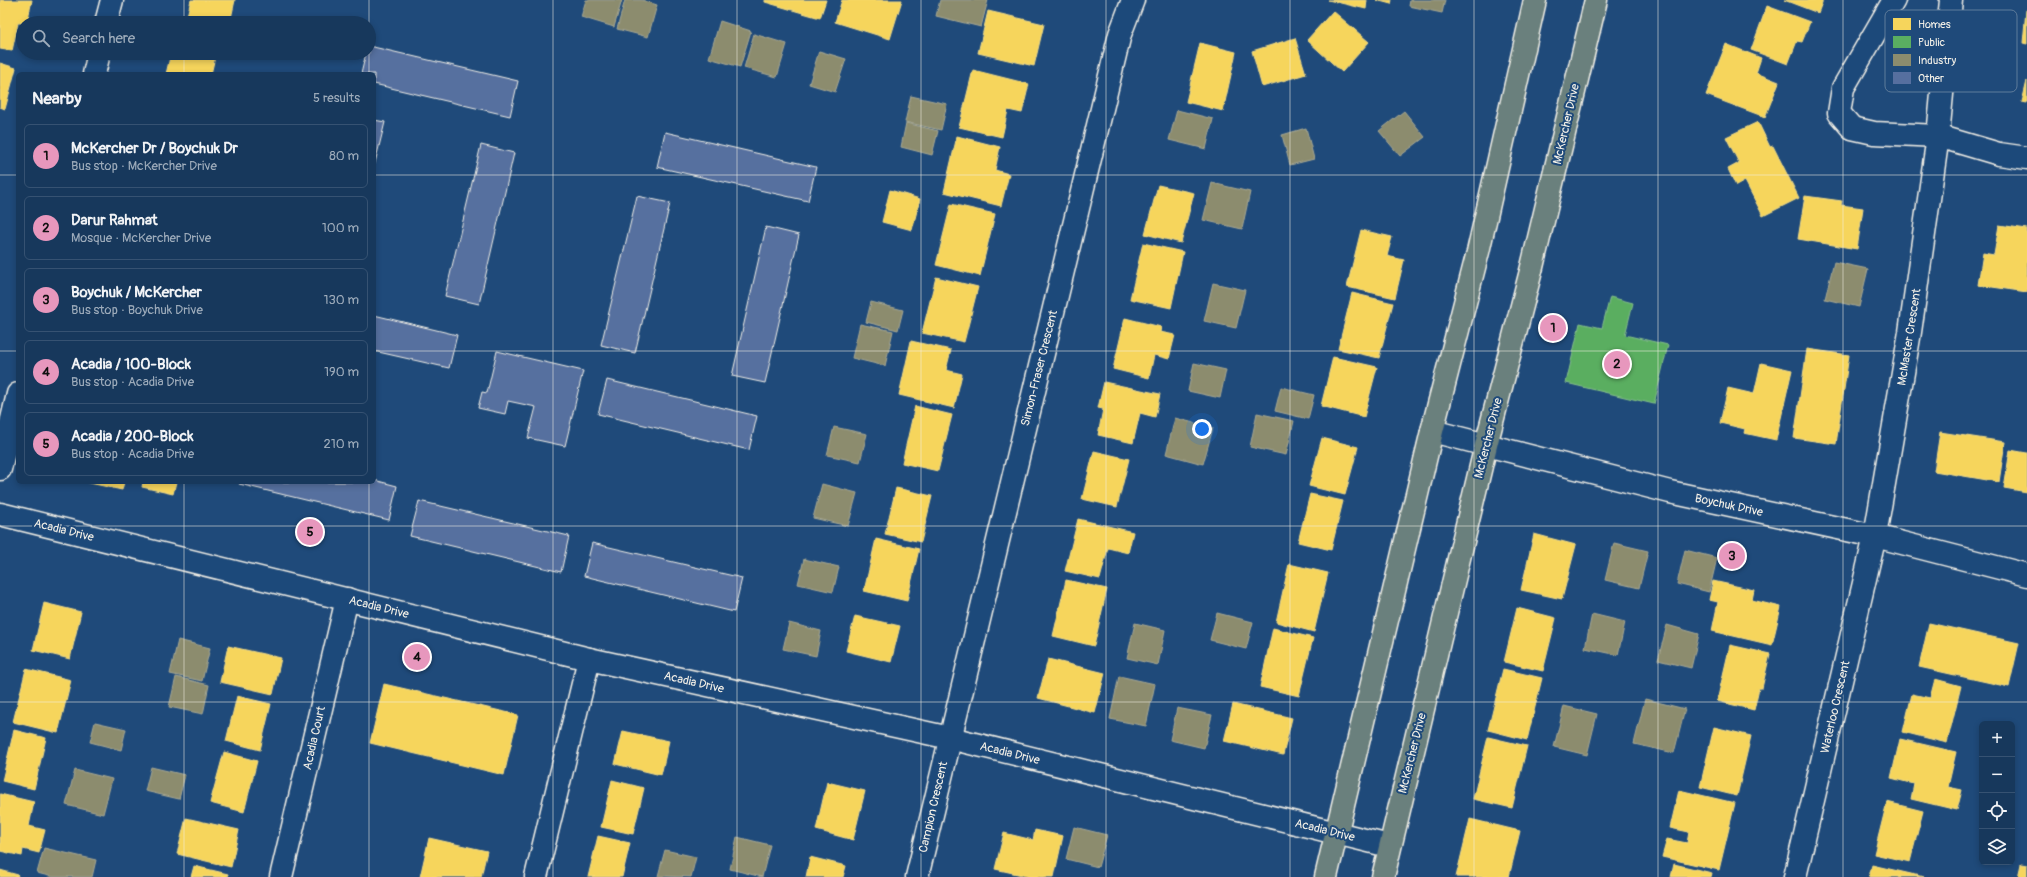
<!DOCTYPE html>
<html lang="en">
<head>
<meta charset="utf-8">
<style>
	:root { --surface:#17385c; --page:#244365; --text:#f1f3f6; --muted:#9eacbb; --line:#365272; --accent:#e797bd }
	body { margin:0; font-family:Pangolin,sans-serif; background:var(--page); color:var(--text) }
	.controls { position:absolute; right:12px; bottom:12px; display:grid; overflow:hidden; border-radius:6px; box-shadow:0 2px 6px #0003 }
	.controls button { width:36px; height:36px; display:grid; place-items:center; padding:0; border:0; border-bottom:1px solid var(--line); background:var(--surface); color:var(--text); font:20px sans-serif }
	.you { position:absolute; left:1202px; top:429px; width:14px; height:14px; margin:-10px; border:3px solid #fff; border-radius:50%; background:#1a73e8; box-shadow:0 0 0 6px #1a73e833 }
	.badge { display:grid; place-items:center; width:26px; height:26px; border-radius:50%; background:var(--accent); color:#111; font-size:13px; font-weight:700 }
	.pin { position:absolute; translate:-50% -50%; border:2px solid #fff; box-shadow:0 1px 4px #0006 }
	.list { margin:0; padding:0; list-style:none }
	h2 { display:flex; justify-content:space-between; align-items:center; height:52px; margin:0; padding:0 16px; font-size:17px }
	h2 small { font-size:13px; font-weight:400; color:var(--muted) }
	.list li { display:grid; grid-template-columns:26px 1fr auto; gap:12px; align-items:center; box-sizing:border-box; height:64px; margin:0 8px 8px; padding:0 8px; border:1px solid var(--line); border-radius:6px }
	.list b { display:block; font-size:15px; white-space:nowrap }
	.list p { margin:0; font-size:13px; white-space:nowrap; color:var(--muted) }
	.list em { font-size:13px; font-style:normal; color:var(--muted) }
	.icon { flex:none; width:22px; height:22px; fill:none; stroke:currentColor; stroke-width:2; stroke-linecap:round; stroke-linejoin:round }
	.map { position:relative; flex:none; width:2027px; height:877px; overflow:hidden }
	.search { position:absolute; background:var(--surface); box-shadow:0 2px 6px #0003; left:16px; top:16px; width:360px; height:44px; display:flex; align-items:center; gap:10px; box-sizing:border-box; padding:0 14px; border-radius:22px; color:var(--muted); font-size:15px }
	.panel { position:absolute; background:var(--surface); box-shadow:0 2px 6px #0003; left:16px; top:72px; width:360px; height:412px; border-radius:6px }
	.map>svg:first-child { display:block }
</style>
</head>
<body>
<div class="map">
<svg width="2027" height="877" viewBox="0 0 2027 877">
	<rect width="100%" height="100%" fill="#1f4a7a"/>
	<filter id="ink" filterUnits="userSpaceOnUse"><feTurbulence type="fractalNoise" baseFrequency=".025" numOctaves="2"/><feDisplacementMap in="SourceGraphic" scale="8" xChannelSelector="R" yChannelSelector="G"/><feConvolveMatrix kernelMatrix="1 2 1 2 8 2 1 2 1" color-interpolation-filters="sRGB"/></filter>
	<g filter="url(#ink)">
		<g fill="#f6d55c" stroke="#f5dd86">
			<path d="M0,0H32L27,23H18L12,51L0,49Z"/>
			<path d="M191,0H235L230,23H192V21L186,20Z"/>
			<path d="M765,0H826L820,18L765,2Z"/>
			<path d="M842,0H902L890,39L835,22Z"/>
			<path d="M1328,0H1367L1366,9Z"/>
			<path d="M1376,0H1392L1391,4Z"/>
			<path d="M1784,0H1823L1818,13Z"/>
			<path d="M1767,6L1810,22L1802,42L1797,41L1788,64L1751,50Z"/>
			<path d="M2026,10H2027V44L2023,43Z"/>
			<path d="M988,11L1044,24L1034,66L978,53Z"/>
			<path d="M1333,11L1369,42L1342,72L1307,40Z"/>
			<path d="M1295,38L1306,74L1262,87L1252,51Z"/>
			<path d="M1200,43L1236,52L1223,111L1186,102Z"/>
			<path d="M1726,44L1761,58L1756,73L1779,82L1765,117L1706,95Z"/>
			<path d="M171,53H216L211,74H166Z"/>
			<path d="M0,63L16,68L5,109L0,107Z"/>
			<path d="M973,70L1029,84L1022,113L1008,110L1002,137L959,127Z"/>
			<path d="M2027,81V103L2022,102Z"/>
			<path d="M1758,122L1770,147L1773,146L1799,198L1763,216L1745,181L1736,186L1728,169L1739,163L1726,137Z"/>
			<path d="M957,136L1000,147L995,170L1009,174L1001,206L944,192Z"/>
			<path d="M1158,185L1194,193L1181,243L1145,234Z"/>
			<path d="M890,190L920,199L912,230L882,222Z"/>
			<path d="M1805,196L1842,201L1841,205L1863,208L1857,249L1798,239Z"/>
			<path d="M951,204L995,214L980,276L936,265Z"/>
			<path d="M1999,225L2027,229V292L1978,285L1983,253L1994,255Z"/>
			<path d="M1361,230L1392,237L1387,256L1404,260L1395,298L1347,287Z"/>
			<path d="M1143,243L1183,252L1171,308L1130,299Z"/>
			<path d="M936,277L978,287L964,342L922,333Z"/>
			<path d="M1352,293L1393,303L1379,358L1338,349Z"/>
			<path d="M1125,318L1161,327L1160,332L1175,335L1169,359L1154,355L1149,378L1113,369Z"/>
			<path d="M911,341L951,350L946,370L962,374L954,408L899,395Z"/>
			<path d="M1807,349L1849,355L1836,444L1794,438Z"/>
			<path d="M1333,357L1377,367L1364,417L1321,406Z"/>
			<path d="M1761,363L1792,370L1776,440L1744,433L1745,429L1720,423L1728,388L1754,394Z"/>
			<path d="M1104,382L1160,394L1155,417L1140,413L1133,443L1098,435L1103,409L1098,408Z"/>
			<path d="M915,406L952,415L938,471L902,463Z"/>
			<path d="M1940,432L2005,442L1999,482L1934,471Z"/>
			<path d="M1322,438L1358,447L1345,495L1309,486Z"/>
			<path d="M2010,450L2027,453V492L2004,488Z"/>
			<path d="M1094,451L1129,459L1117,507L1082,499Z"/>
			<path d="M85,482H124L122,490Z"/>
			<path d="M143,482H176L173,494L142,487Z"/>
			<path d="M896,488L932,496L921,542L885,534Z"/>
			<path d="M1310,494L1343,501L1331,550L1298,542Z"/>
			<path d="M1078,519L1133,532L1128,553L1108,548L1100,579L1065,571Z"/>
			<path d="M1534,534L1576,545L1562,599L1521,590Z"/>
			<path d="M876,539L919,549L907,601L864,591Z"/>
			<path d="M1289,564L1328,573L1314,632L1276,622Z"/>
			<path d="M1066,580L1107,589L1094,646L1053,636Z"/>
			<path d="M1713,581L1754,590L1752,600L1781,607L1772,645L1712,631L1718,602L1709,600Z"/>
			<path d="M44,603L81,612L70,659L33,650Z"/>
			<path d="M1517,608L1556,618L1543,671L1504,662Z"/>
			<path d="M855,616L900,626L891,662L846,651Z"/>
			<path d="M1929,623L2019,643L2009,687L1919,667Z"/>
			<path d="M1273,628L1313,638L1299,696L1260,687Z"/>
			<path d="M1730,645L1770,654L1762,688H1759L1754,710L1717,701Z"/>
			<path d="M228,646L281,658L273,694L220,682Z"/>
			<path d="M1048,659L1105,673L1095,713L1038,698Z"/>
			<path d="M26,669L71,680L58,733L13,722Z"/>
			<path d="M1503,669L1542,678L1527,740L1488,730Z"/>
			<path d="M1935,679L1961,686L1947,743L1903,732L1912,694L1930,698Z"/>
			<path d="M384,684L518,715L504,775L370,743Z"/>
			<path d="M237,696L271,704L260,750L226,741Z"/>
			<path d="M1233,704L1292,718L1283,755L1224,741Z"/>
			<path d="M1714,727L1751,736L1737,796L1700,787Z"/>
			<path d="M14,730L46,738L34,789L2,781Z"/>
			<path d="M623,731L669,741L661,775L615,764Z"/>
			<path d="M1488,737L1527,746L1512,808L1473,799Z"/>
			<path d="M1900,739L1956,752L1948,787L1962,790L1957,810L1911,799L1914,784L1891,778Z"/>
			<path d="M224,752L257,761L244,812L210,803Z"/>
			<path d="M612,780L644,788L633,834L601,827Z"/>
			<path d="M827,782L865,791L853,840L816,830Z"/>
			<path d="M1679,790L1735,803L1719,870L1662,857L1667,839L1687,843L1689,832L1670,828Z"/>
			<path d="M0,794L34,802L29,826L45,830L39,853L23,849L22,856L0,851Z"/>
			<path d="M1887,802L1923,811L1910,862L1874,854Z"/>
			<path d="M186,818L239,830L231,867L177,854Z"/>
			<path d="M1470,819L1520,831L1509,877H1456Z"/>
			<path d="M1035,830L1063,836L1054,877H1031L995,869L1004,833L1033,840Z"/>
			<path d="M598,836L630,843L622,877H588Z"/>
			<path d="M429,838L487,851L481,877H420Z"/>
			<path d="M810,857L846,866L843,877H806Z"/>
			<path d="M1674,864L1712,873L1711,877H1671Z"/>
			<path d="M2021,864L2027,865V877H2018Z"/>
			<path d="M1872,865L1924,877H1869Z"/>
			<path d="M194,866L228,874L227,877H191Z"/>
			<path d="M0,870L18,875L17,877H0Z"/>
		</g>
		<path fill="#5aae61" stroke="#88c28a" d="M1610,297L1633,303L1625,335L1668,345L1654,404L1566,383L1580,323L1602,328Z"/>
		<g fill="#8c8c6e" stroke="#abaa93">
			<path d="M586,0H622L614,27L581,17Z"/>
			<path d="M625,0H642L657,5L648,37L617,29Z"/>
			<path d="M940,0H988L981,27L936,16Z"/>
			<path d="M1410,0H1445L1442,13L1409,6Z"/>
			<path d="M720,21L751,31L740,67L709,58Z"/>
			<path d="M754,34L787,44L777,77L744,68Z"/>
			<path d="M819,51L846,59L835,92L809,84Z"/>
			<path d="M911,96L947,104L941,130L905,122Z"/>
			<path d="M1177,110L1213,119L1206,149L1169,140Z"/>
			<path d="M1404,111L1425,137L1400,156L1379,131Z"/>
			<path d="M906,123L938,131L932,155L901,147Z"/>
			<path d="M1306,128L1314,159L1290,165L1282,135Z"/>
			<path d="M1212,183L1250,192L1242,229L1203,220Z"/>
			<path d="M1834,262L1868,269L1859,307L1825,299Z"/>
			<path d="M1213,283L1245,290L1236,328L1204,321Z"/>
			<path d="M871,302L903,310L898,330L866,322Z"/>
			<path d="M860,324L893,331L885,366L852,358Z"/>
			<path d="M1194,363L1226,370L1220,398L1188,391Z"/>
			<path d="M1281,387L1314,395L1308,419L1275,411Z"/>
			<path d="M1257,413L1294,421L1286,455L1250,447Z"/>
			<path d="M1175,418L1213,428L1203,464L1166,454Z"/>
			<path d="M834,427L867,434L860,462L827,455Z"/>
			<path d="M822,484L857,493L848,526L813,518Z"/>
			<path d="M1614,543L1648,551L1639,588L1605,580Z"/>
			<path d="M1685,550L1717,558L1709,592L1677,584Z"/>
			<path d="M804,559L839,567L833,592L798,584Z"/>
			<path d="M1217,613L1253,622L1246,649L1210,640Z"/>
			<path d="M1592,614L1625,622L1618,655L1585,648Z"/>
			<path d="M789,623L821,631L816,656L783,649Z"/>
			<path d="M1135,623L1165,630L1158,665L1127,658Z"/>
			<path d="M1667,625L1699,634L1691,668L1658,660Z"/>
			<path d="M178,640L210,648L202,681L170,674Z"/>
			<path d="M1119,676L1155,684L1146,726L1110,719Z"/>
			<path d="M176,677L209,685L203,714L169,707Z"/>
			<path d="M1645,699L1685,709L1674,753L1634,744Z"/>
			<path d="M1564,706L1597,714L1587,755L1554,747Z"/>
			<path d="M1177,708L1212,715L1204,748L1170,740Z"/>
			<path d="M95,722L126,729L121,750L90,742Z"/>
			<path d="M151,767L185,775L179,799L145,791Z"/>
			<path d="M75,770L112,779L103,814L66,805Z"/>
			<path d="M1074,827L1107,835L1098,867L1066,859Z"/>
			<path d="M737,837L770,845L762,877L730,869Z"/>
			<path d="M44,848L96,860L92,877H53L37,873Z"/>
			<path d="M665,850L696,857L691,877L658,876Z"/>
		</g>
		<g fill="#566f9f" stroke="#f4f1e8">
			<path d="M369,46L518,81L510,116L374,84V74H361L366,53H369Z"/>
			<path d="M374,120L385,122L374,167Z"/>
			<path d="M665,132L816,167L808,201L657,167Z"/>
			<path d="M481,145L514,153L479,304L445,296Z"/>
			<path d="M637,196L670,203L635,353L601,345Z"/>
			<path d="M766,227L799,235L765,383L732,376Z"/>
			<path d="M374,315L457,335L449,368L374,351Z"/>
			<path d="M497,351L583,371L565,446L528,438L536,407L508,401L505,414L478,408L482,392L487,393Z"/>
			<path d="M607,380L757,416L749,450L598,414Z"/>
			<path d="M374,480L397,486L389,520L239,484L240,482H374Z"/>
			<path d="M419,501L569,536L561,572L410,536Z"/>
			<path d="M592,543L742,578L734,612L584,576Z"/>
		</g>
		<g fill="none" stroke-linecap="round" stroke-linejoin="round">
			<g stroke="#f4f1e8" stroke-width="25">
				<g id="minor">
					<path d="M1894,0L1843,88L1839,113L1852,128L1874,133L1938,136L1951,0"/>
					<path d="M106,23L112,0"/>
					<path d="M94,74L99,53"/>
					<path d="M1432,431L1670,492L1875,536L2027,575"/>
					<path d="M0,469L18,394"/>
					<path d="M0,514L589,659L950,738L1389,846"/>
					<path d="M281,877L347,599"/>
					<path d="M536,877L589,659"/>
					<path d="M917,877L1120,34L1133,0"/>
					<path d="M1795,877L1875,536L1910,332L1938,136L1999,154L2027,158"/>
				</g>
			</g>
			<g stroke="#f4f1e8" stroke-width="25">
				<g id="major">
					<path d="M1326,877L1432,431L1478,252L1535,0"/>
					<path d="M1383,877L1486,445L1532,267L1596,0"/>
				</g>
			</g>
			<use href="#minor" stroke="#1f4a7a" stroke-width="22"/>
			<use href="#major" stroke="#6a807d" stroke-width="22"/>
		</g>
	</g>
	<path fill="none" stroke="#f4f1e8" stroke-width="1" stroke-opacity="0.55" d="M184,0V23M369,0V23M553,0V877M737,0V877M921,0V877M1106,0V877M1290,0V877M1474,0V877M1658,0V877M1843,0V877M184,53V74M369,53V74M0,175H18M374,175H2027M0,351H18M374,351H2027M184,482V877M369,482V877M0,526H2027M0,702H2027"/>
	<g text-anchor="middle" stroke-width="4" stroke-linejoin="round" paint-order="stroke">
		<g font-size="12" fill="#f4f1e8" stroke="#1f4a7a">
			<text transform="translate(1566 124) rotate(-77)" y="4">McKercher Drive</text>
			<text transform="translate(1909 337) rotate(-81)" y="4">McMaster Crescent</text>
			<text transform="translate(1039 368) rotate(-76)" y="4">Simon-Fraser Crescent</text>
			<text transform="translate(1488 438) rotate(-76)" y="4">McKercher Drive</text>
			<text transform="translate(1729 505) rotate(12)" y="4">Boychuk Drive</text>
			<text transform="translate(64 530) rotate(14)" y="4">Acadia Drive</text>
			<text transform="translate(379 607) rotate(14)" y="4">Acadia Drive</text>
			<text transform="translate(694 682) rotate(13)" y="4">Acadia Drive</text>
			<text transform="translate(1835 707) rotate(-77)" y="4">Waterloo Crescent</text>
			<text transform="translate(314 738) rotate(-77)" y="4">Acadia Court</text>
			<text transform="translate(1010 753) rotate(14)" y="4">Acadia Drive</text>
			<text transform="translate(1412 753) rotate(-76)" y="4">McKercher Drive</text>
			<text transform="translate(933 807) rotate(-77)" y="4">Campion Crescent</text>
			<text transform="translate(1325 830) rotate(14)" y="4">Acadia Drive</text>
		</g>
	</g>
	<rect x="1885" y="10" width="132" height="82" rx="6" fill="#1f4a7a" stroke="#5f7c9b" stroke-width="1"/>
	<rect x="1893" y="18" width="18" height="12" fill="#f6d55c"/>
	<rect x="1893" y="36" width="18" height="12" fill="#5aae61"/>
	<rect x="1893" y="54" width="18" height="12" fill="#8c8c6e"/>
	<rect x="1893" y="72" width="18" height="12" fill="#566f9f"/>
	<g font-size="11" fill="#f4f1e8">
		<text x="1918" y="28">Homes</text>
		<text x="1918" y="46">Public</text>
		<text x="1918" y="64">Industry</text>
		<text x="1918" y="82">Other</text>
	</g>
</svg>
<div class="controls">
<button>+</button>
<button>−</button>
<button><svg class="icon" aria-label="locate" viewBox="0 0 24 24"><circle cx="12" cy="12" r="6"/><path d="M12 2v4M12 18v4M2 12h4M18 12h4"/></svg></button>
<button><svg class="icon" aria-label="layers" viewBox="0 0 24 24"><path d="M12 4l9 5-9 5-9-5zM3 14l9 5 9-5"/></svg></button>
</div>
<div class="you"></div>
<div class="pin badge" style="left:1553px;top:328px">1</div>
<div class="pin badge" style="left:1617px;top:364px">2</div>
<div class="pin badge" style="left:1732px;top:556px">3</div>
<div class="pin badge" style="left:417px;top:657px">4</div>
<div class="pin badge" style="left:310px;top:532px">5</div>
<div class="search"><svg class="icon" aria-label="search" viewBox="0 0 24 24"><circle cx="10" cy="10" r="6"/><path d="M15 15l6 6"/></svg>Search here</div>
<section class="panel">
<h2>Nearby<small>5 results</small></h2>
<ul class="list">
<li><span class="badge">1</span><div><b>McKercher Dr / Boychuk Dr</b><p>Bus stop · McKercher Drive</p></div><em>80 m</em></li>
<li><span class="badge">2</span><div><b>Darur Rahmat</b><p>Mosque · McKercher Drive</p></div><em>100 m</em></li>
<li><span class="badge">3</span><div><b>Boychuk / McKercher</b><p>Bus stop · Boychuk Drive</p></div><em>130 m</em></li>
<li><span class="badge">4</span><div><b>Acadia / 100-Block</b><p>Bus stop · Acadia Drive</p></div><em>190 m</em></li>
<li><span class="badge">5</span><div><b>Acadia / 200-Block</b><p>Bus stop · Acadia Drive</p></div><em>210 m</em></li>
</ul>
</section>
</div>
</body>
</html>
